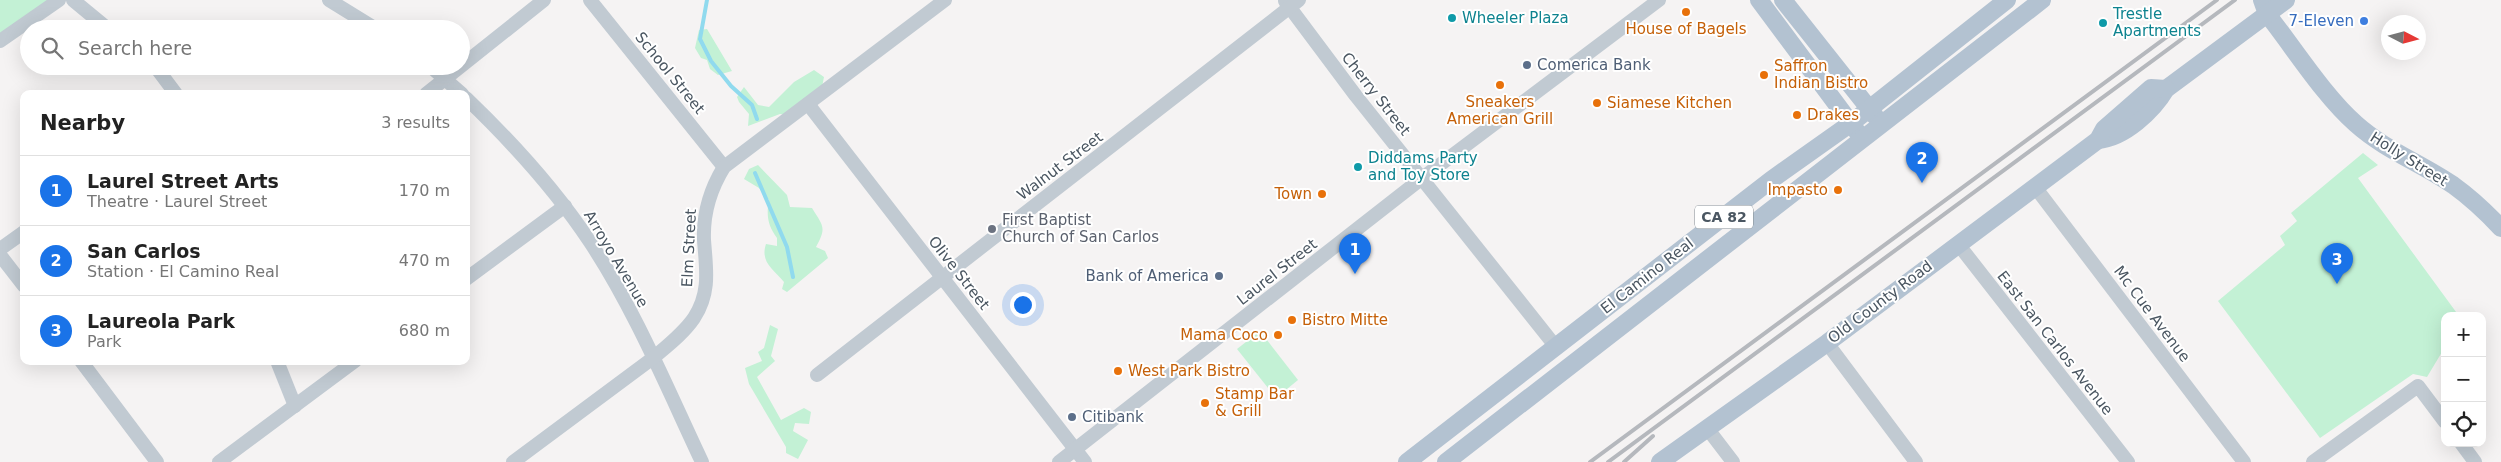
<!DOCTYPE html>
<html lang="en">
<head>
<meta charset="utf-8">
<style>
	:root { --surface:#fff; --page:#f6f6f6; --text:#222; --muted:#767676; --line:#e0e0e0; --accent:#1a73e8 }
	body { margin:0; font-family:"DejaVu Sans",sans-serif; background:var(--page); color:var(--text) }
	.controls { position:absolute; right:15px; bottom:15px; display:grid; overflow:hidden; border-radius:10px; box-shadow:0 5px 20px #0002 }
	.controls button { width:45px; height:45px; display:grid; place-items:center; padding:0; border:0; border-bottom:1px solid var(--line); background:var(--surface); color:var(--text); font:25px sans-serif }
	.compass { position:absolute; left:2381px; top:15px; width:45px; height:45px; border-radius:50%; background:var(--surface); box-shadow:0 5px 20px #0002; rotate:96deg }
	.you { position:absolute; left:1022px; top:304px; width:18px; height:18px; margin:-12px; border:4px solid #fff; border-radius:50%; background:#1a73e8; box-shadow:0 0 0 8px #1a73e833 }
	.badge { display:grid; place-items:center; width:32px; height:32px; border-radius:50%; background:var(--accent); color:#fff; font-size:16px; font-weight:700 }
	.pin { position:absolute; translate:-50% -41px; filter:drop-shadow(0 1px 2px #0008) }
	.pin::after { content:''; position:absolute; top:26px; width:18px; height:15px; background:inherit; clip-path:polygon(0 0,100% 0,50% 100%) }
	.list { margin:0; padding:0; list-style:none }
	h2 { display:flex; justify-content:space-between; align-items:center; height:65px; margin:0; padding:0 20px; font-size:21px }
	h2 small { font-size:16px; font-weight:400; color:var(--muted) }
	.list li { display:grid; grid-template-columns:32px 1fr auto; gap:15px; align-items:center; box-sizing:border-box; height:70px; padding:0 20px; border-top:1px solid var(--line) }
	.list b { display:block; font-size:19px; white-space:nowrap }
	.list p { margin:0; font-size:16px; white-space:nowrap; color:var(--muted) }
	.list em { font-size:16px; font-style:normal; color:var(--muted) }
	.icon { flex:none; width:28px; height:28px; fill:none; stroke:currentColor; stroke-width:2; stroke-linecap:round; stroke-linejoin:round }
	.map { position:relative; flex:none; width:2501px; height:462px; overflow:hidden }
	.search { position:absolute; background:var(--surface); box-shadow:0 5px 20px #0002; left:20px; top:20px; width:450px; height:55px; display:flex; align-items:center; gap:12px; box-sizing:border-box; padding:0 18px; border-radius:28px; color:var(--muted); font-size:19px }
	.panel { position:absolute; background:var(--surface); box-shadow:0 5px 20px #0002; left:20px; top:90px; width:450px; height:275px; border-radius:10px }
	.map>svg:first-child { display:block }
</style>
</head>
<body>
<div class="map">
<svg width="2501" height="462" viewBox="0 0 2501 462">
	<rect width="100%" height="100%" fill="#f5f3f3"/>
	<g fill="#c3f1d5">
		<path d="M0,0H59L0,41Z"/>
		<path d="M707,29L732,71L718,75L710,69L707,60L701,58L695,48L699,30Z"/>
		<path d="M814,70L824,77L822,87L787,115L780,114L748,126L749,114L739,102L737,97L744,87L758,105L769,107L794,82Z"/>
		<path d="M2363,153L2378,165L2358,178L2459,316H2445V347L2427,377L2413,374L2320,438L2218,301L2285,245L2280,236L2297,221L2291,213Z"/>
		<path d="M758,165L787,195L790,207L812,208C823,226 827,227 816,247L825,251L828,258L787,292L782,289L784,282C773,269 760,262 766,244L777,246V238C768,226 766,216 769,200L759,188L744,179L749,169Z"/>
		<path d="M770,325L778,329L771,356L775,361L757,377L781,420L804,408L811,412L809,424L795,423L793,431L808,440L798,459L786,453V447L749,384L745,368L762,361L758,352L764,348Z"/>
		<path d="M1260,331L1298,380L1276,398L1237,349Z"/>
	</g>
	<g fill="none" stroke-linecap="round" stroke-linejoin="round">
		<g stroke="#90daee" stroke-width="4">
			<path d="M707,0L700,39L711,61L731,86L752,105L757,119"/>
			<path d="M755,173L787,247L793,277"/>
		</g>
		<g stroke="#c1cad2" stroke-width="14">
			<path d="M73,0L108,29"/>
			<path d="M329,0L376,29"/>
			<path d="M590,0L724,167"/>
			<path d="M1285,1L1356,96L1556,347"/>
			<path d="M0,41L59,0"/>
			<path d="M155,66L176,94"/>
			<path d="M430,66L462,94"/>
			<path d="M426,94L544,0"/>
			<path d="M466,98C512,142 555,189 590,242C634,308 668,390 702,462"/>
			<path d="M808,104L1085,462"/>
			<path d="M2035,187L2244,462"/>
			<path d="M1958,244L2128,462"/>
			<path d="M0,249L24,232"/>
			<path d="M0,255L24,286"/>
			<path d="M466,279L565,206"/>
			<path d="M1827,343L1916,462"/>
			<path d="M81,361L157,462"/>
			<path d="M277,361L295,406"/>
			<path d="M817,375L1299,0"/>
			<path d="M1707,428L1733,462"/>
			<path d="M2461,443L2475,462"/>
			<path d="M219,462L355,361"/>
			<path d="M513,462L653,358C667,346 683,334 694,318C711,292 706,268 704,240C703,214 711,188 724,167L945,0"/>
			<path d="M1059,462L1421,179L1659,0"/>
			<path d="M2313,462L2418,386L2445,422"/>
		</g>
		<g stroke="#b3c2d1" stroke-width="18">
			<path d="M1759,0L1858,133"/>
			<path d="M1783,0L1875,116"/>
			<path d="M2262,0L2267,14C2294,48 2324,96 2356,124C2385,150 2421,163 2453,185C2471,198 2486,212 2501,228"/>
			<path d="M2098,140C2124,138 2153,111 2166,89L2286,0"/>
			<path d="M1407,462L1771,180L1850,124L2007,0"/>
			<path d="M1446,462L2042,0"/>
			<path d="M1660,462L1827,343L2098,140L2104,129L2151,88L2166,89"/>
		</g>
		<g stroke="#b5b8bd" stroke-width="4">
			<path d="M1590,462L2217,0"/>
			<path d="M1608,462L2235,0"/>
			<path d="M1624,462L1653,436"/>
		</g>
	</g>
	<g fill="#e8710a" stroke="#fff" stroke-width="2">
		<circle cx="1686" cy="12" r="5"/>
		<circle cx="1764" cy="75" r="5"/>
		<circle cx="1500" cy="85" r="5"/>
		<circle cx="1597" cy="103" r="5"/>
		<circle cx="1797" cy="115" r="5"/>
		<circle cx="1838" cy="190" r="5"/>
		<circle cx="1322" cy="194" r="5"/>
		<circle cx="1292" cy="320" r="5"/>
		<circle cx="1278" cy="335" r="5"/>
		<circle cx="1118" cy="371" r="5"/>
		<circle cx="1205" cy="403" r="5"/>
	</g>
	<g fill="#0f9aa8" stroke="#fff" stroke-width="2">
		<circle cx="1452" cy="18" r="5"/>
		<circle cx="2103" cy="23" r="5"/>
		<circle cx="1358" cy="167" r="5"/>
	</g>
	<circle fill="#3f7fe0" stroke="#fff" stroke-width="2" cx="2364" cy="21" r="5"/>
	<g fill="#5c6f8a" stroke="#fff" stroke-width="2">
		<circle cx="1527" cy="65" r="5"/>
		<circle cx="1219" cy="276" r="5"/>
		<circle cx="1072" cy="417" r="5"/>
	</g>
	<circle fill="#6b7280" stroke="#fff" stroke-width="2" cx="992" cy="229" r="5"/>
	<g text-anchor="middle" stroke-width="4" stroke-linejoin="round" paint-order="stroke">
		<rect fill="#fff" stroke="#808990" stroke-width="1" x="1695" y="205.5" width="58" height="23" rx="4"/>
		<g font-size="14" font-weight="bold" fill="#4a5661">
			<text x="1724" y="222">CA 82</text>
		</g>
		<g font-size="15" fill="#0d838f" stroke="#fff" text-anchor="start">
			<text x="2113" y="19">Trestle<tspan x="2113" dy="17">Apartments</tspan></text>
			<text x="1462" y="23">Wheeler Plaza</text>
			<text x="1368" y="163">Diddams Party<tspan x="1368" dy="17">and Toy Store</tspan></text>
		</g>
		<g font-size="15" fill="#366cbe" stroke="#fff" text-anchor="end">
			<text x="2354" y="26">7-Eleven</text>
		</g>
		<g font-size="15" fill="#c56008" stroke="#fff" text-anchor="start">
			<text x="1686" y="34" text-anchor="middle">House of Bagels</text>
			<text x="1774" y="71">Saffron<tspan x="1774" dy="17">Indian Bistro</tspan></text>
			<text x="1500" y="107" text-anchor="middle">Sneakers<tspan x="1500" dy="17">American Grill</tspan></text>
			<text x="1607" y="108">Siamese Kitchen</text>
			<text x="1807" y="120">Drakes</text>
			<text x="1828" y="195" text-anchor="end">Impasto</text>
			<text x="1312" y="199" text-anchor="end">Town</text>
			<text x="1302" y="325">Bistro Mitte</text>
			<text x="1268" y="340" text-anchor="end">Mama Coco</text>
			<text x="1128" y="376">West Park Bistro</text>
			<text x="1215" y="399">Stamp Bar<tspan x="1215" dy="17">&amp; Grill</tspan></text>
		</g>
		<g font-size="15" fill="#4e5e75" stroke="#fff" text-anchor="start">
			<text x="1537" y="70">Comerica Bank</text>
			<text x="1209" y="281" text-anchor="end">Bank of America</text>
			<text x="1082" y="422">Citibank</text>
		</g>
		<g font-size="15" fill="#4a5661" stroke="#fff">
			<text transform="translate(670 73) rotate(51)" y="5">School Street</text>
			<text transform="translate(1376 94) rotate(52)" y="5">Cherry Street</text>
			<text transform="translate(2409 159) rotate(32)" y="5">Holly Street</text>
			<text transform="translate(1060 166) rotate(-37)" y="5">Walnut Street</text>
			<text transform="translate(689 248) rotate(-87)" y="5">Elm Street</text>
			<text transform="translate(616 259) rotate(59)" y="5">Arroyo Avenue</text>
			<text transform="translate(1277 272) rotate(-38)" y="5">Laurel Street</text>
			<text transform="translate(959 273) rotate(52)" y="5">Olive Street</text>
			<text transform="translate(1647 276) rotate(-38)" y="5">El Camino Real</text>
			<text transform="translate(1880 302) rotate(-37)" y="5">Old County Road</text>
			<text transform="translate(2152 314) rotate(53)" y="5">Mc Cue Avenue</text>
			<text transform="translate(2055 343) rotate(52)" y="5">East San Carlos Avenue</text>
		</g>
		<g font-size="15" fill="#5b616d" stroke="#fff" text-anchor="start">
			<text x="1002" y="225">First Baptist<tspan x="1002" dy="17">Church of San Carlos</tspan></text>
		</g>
	</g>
</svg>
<div class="controls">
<button>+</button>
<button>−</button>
<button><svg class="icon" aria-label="locate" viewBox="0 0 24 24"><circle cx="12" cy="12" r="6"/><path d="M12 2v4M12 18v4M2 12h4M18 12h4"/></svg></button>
</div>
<svg class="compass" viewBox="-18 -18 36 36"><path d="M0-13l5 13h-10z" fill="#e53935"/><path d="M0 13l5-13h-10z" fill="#767676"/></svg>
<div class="you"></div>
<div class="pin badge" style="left:1355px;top:274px">1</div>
<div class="pin badge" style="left:1922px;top:183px">2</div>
<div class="pin badge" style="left:2337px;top:284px">3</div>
<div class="search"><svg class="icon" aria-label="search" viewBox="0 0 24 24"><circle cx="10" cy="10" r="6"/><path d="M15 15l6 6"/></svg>Search here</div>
<section class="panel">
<h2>Nearby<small>3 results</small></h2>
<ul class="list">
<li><span class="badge">1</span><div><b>Laurel Street Arts</b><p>Theatre · Laurel Street</p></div><em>170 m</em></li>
<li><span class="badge">2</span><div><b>San Carlos</b><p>Station · El Camino Real</p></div><em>470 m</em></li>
<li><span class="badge">3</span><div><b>Laureola Park</b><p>Park</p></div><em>680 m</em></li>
</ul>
</section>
</div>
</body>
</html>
